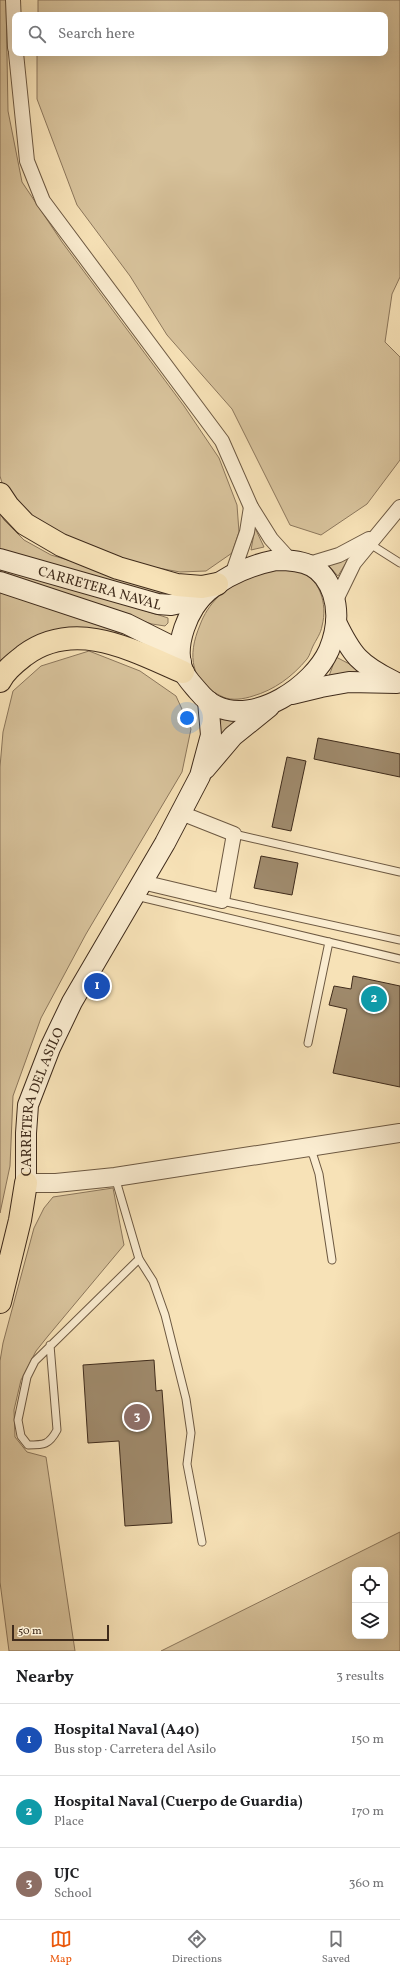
<!DOCTYPE html>
<html lang="en">
<head>
<meta charset="utf-8">
<style>
	:root { --surface:#fff; --page:#f6f6f6; --text:#202124; --muted:#757577; --line:#e0e0e0; --accent:#ea580c }
	body { margin:0; font-family:Vollkorn,serif; background:var(--page); color:var(--text) }
	.controls { position:absolute; right:12px; bottom:12px; display:grid; overflow:hidden; border-radius:8px; box-shadow:0 4px 16px #0002 }
	.controls button { width:36px; height:36px; display:grid; place-items:center; padding:0; border:0; border-bottom:1px solid var(--line); background:var(--surface); color:var(--text); font:20px sans-serif }
	.scale { position:absolute; left:12px; bottom:10px; width:97px; box-sizing:border-box; padding-left:4px; border:2px solid #3f2b1b; border-top:0; font-size:11px; line-height:14px; white-space:nowrap; color:#3f2b1b; -webkit-text-stroke:3px #faecd0; paint-order:stroke }
	.you { position:absolute; left:187px; top:718px; width:14px; height:14px; margin:-10px; border:3px solid #fff; border-radius:50%; background:#1a73e8; box-shadow:0 0 0 6px #1a73e833 }
	.badge { display:grid; place-items:center; width:26px; height:26px; border-radius:50%; background:var(--accent); color:#fff; font-size:13px; font-weight:700 }
	.pin { position:absolute; translate:-50% -50%; border:2px solid #fff; box-shadow:0 1px 4px #0006 }
	.list { margin:0; padding:0; list-style:none }
	h2 { display:flex; justify-content:space-between; align-items:center; height:52px; margin:0; padding:0 16px; font-size:17px }
	h2 small { font-size:13px; font-weight:400; color:var(--muted) }
	.list li { display:grid; grid-template-columns:26px 1fr auto; gap:12px; align-items:center; box-sizing:border-box; height:72px; padding:0 16px; border-top:1px solid var(--line) }
	.list b { display:block; font-size:15px; white-space:nowrap }
	.list p { margin:0; font-size:13px; white-space:nowrap; color:var(--muted) }
	.list em { font-size:13px; font-style:normal; color:var(--muted) }
	.icon { flex:none; width:22px; height:22px; fill:none; stroke:currentColor; stroke-width:2; stroke-linecap:round; stroke-linejoin:round }
	.map { position:relative; flex:none; width:400px; height:1651px; overflow:hidden }
	.search { position:absolute; background:var(--surface); box-shadow:0 4px 16px #0002; left:12px; right:12px; top:12px; height:44px; display:flex; align-items:center; gap:10px; box-sizing:border-box; padding:0 14px; border-radius:8px; color:var(--muted); font-size:15px }
	.sheet { height:268px; background:var(--surface) }
	nav { display:flex; justify-content:space-around; align-items:center; box-sizing:border-box; height:56px; border-top:1px solid var(--line); background:var(--surface); font-size:11px; color:var(--muted) }
	nav a { display:grid; justify-items:center; gap:2px }
	nav .on { color:var(--accent) }
	.map>svg:first-child { display:block }
</style>
</head>
<body>
<div class="map">
<svg width="400" height="1651" viewBox="0 0 400 1651">
	<rect width="100%" height="100%" fill="#f7e2b7"/>
	<filter id="stains"><feTurbulence type="fractalNoise" baseFrequency=".005" numOctaves="4"/><feColorMatrix values="0 0 0 0 .2 0 0 0 0 .09 0 0 0 0 .02 0 0 0 .5 -.17"/></filter>
	<radialGradient id="worn" r=".72"><stop offset=".6" stop-color="#630" stop-opacity="0"/><stop offset="1" stop-color="#630" stop-opacity=".3"/></radialGradient>
	<g fill="#d8c39c" stroke="#8c775c" fill-rule="evenodd">
		<path d="M0,0H6L8,111L22,182L62,242L184,406L219,458L237,505L239,532L232,553L206,571L180,572L115,560L53,537L4,490L0,476Z"/>
		<path d="M38,0H400V277L392,294L385,342L400,357V460L367,504L321,535L290,525L232,409L167,335L130,276L77,205L37,99V53H385V15H38Z"/>
		<path d="M0,513L4,520L24,540L51,555L172,591L162,593H146L0,551Z"/>
		<path d="M255,528L264,547L251,550Z"/>
		<path d="M350,556L338,576L327,564Z"/>
		<path d="M0,566L162,616L168,618V623L165,626L152,624L0,575Z"/>
		<path d="M277,568C283,569 290,568 295,570C320,576 328,604 322,626C321,633 316,640 313,646C311,650 310,655 307,659C292,677 274,690 253,696C244,699 232,701 223,697C190,682 187,656 200,625C204,614 210,605 218,597C235,582 256,573 277,568Z"/>
		<path d="M0,592L129,633L76,632L0,672Z"/>
		<path d="M89,651L140,671L176,696L191,729L182,772L86,934L41,1018L13,1096L10,1166L0,1213V767L3,732L13,691L41,666Z"/>
		<path d="M336,657L367,673L329,676Z"/>
		<path d="M221,714L242,717L220,735Z"/>
		<path d="M113,1188L124,1245L48,1336L36,1351L21,1380L14,1410L15,1437L27,1452L46,1457L75,1651H9L0,1582V1361L3,1343L34,1228L44,1208L53,1197Z"/>
		<path d="M400,1532V1651H161ZM355,1570H385V1636H355Z"/>
	</g>
	<g fill="#9f8a6c" stroke="#3f2b1b">
		<path d="M318,738L400,754V777L314,759Z"/>
		<path d="M287,757L306,761L291,831L272,827Z"/>
		<path d="M261,856L298,863L292,895L254,888Z"/>
		<path d="M353,976L400,986V1087L333,1073L347,1009L329,1005L334,986L351,989Z"/>
		<path d="M154,1360L156,1391L162,1390L172,1523L125,1526L119,1441L88,1443L83,1365Z"/>
	</g>
	<g fill="none" stroke-linecap="round" stroke-linejoin="round">
		<g stroke="#6d5942" stroke-width="9">
			<g id="service">
				<path d="M370,544L400,563"/>
				<path d="M234,834L400,872"/>
				<path d="M136,896L400,959"/>
				<path d="M222,901L400,940"/>
				<path d="M308,1043L329,942"/>
				<path d="M307,1149L313,1155L319,1174L332,1260"/>
				<path d="M139,1259L153,1281L165,1315L186,1399L191,1433L187,1464L202,1542"/>
				<path d="M50,1345L57,1430C49,1445 44,1445 28,1445L21,1436L18,1420L27,1377L35,1361L139,1259L115,1177"/>
			</g>
		</g>
		<g stroke="#6d5942" stroke-width="16">
			<g id="minor">
				<path d="M13,0L15,48"/>
				<path d="M16,53L27,161L43,201L222,441L251,507L271,539L290,560"/>
				<path d="M306,565L339,555L369,539"/>
				<path d="M232,575L247,532L251,507"/>
				<path d="M335,602L354,563L400,507"/>
				<path d="M142,882L222,901L234,834L181,813"/>
			</g>
		</g>
		<g stroke="#6d5942" stroke-width="20">
			<path id="tertiary" d="M26,1183H56L115,1177L400,1133"/>
		</g>
		<g stroke="#3f2b1b" stroke-width="22">
			<g id="secondary">
				<path id="s1" d="M0,559L158,604L171,605L200,599"/>
				<path d="M276,560C305,560 323,565 333,594C339,613 336,633 329,650C313,686 255,725 216,706C209,703 203,697 198,691C193,685 186,678 183,671C173,646 188,608 208,591C227,575 252,565 276,560Z"/>
				<path d="M0,582L127,624L167,644L181,662"/>
				<path d="M336,622C352,655 359,664 393,681"/>
				<path d="M292,694L321,687L349,682L397,683"/>
				<path d="M205,769L233,736L269,707"/>
				<path id="s2" d="M26,1183V1133L28,1105L50,1048L72,1002L165,843L200,776L211,735L208,701"/>
			</g>
		</g>
		<g stroke="#3f2b1b" stroke-width="24">
			<g id="motorway">
				<path d="M0,494L8,506L25,524L61,545L118,568L177,585L202,587L217,584"/>
				<path d="M0,681C5,670 16,662 25,655C76,618 134,651 183,672"/>
				<path d="M0,1302L20,1220L26,1183"/>
			</g>
		</g>
		<use href="#service" stroke="#faecd0" stroke-width="7"/>
		<use href="#minor" stroke="#faecd0" stroke-width="14"/>
		<use href="#tertiary" stroke="#faecd0" stroke-width="18"/>
		<use href="#secondary" stroke="#faecd0" stroke-width="20"/>
		<use href="#motorway" stroke="#f7e2b7" stroke-width="22"/>
	</g>
	<g text-anchor="middle" stroke-width="4" stroke-linejoin="round" paint-order="stroke">
		<g font-size="14" fill="#3f2b1b" stroke="#faecd0">
			<text dy="5" stroke="none"><textPath href="#s1" startOffset="104">CARRETERA NAVAL</textPath></text>
			<text dy="5" stroke="none"><textPath href="#s2" startOffset="84">CARRETERA DEL ASILO</textPath></text>
		</g>
	</g>
	<rect width="100%" height="100%" filter="url(#stains)"/>
	<rect width="100%" height="100%" fill="url(#worn)"/>
</svg>
<div class="controls">
<button><svg class="icon" aria-label="locate" viewBox="0 0 24 24"><circle cx="12" cy="12" r="6"/><path d="M12 2v4M12 18v4M2 12h4M18 12h4"/></svg></button>
<button><svg class="icon" aria-label="layers" viewBox="0 0 24 24"><path d="M12 4l9 5-9 5-9-5zM3 14l9 5 9-5"/></svg></button>
</div>
<div class="scale">50 m</div>
<div class="you"></div>
<div class="pin badge" style="left:97px;top:986px;background:#1a4fb4">1</div>
<div class="pin badge" style="left:374px;top:999px;background:#0f9aa8">2</div>
<div class="pin badge" style="left:137px;top:1417px;background:#8d6e63">3</div>
<div class="search"><svg class="icon" aria-label="search" viewBox="0 0 24 24"><circle cx="10" cy="10" r="6"/><path d="M15 15l6 6"/></svg>Search here</div>
</div>
<section class="sheet">
<h2>Nearby<small>3 results</small></h2>
<ul class="list">
<li><span class="badge" style="background:#1a4fb4">1</span><div><b>Hospital Naval (A40)</b><p>Bus stop · Carretera del Asilo</p></div><em>150 m</em></li>
<li><span class="badge" style="background:#0f9aa8">2</span><div><b>Hospital Naval (Cuerpo de Guardia)</b><p>Place</p></div><em>170 m</em></li>
<li><span class="badge" style="background:#8d6e63">3</span><div><b>UJC</b><p>School</p></div><em>360 m</em></li>
</ul>
</section>
<nav>
<a class="on"><svg class="icon" aria-label="map" viewBox="0 0 24 24"><path d="M3 6l6-2 6 2 6-2v14l-6 2-6-2-6 2zM9 4v14M15 6v14"/></svg>Map</a>
<a><svg class="icon" aria-label="directions" viewBox="0 0 24 24"><path d="M12 3l9 9-9 9-9-9zM9 14v-3h6M13 9l2 2-2 2"/></svg>Directions</a>
<a><svg class="icon" aria-label="saved" viewBox="0 0 24 24"><path d="M7 4h10v16l-5-4-5 4z"/></svg>Saved</a>
</nav>
</body>
</html>
